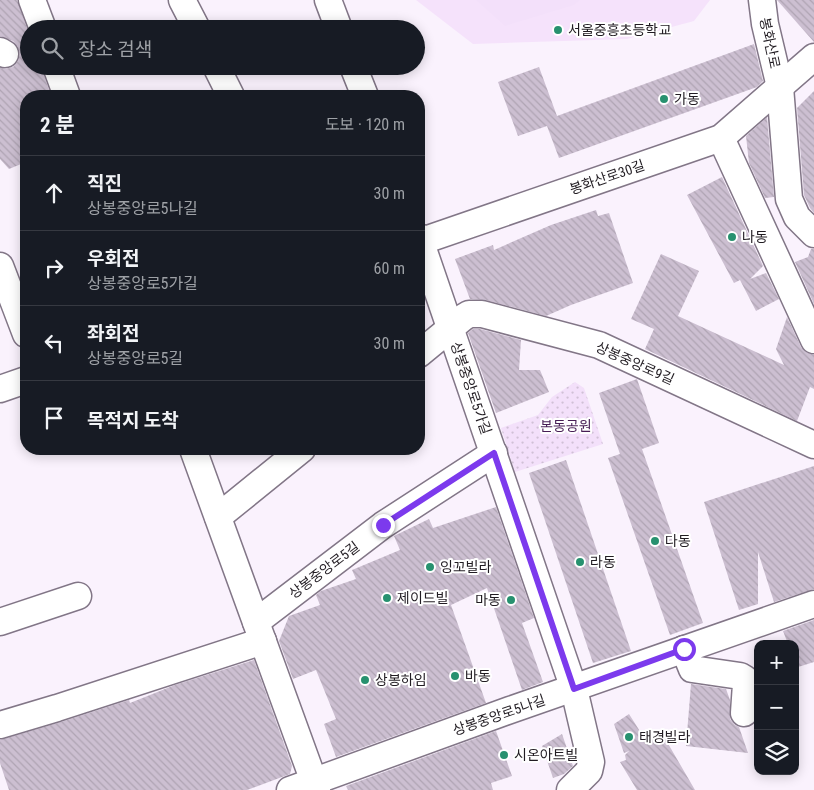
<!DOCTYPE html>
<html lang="ko">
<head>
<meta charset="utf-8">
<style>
	:root { --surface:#171b24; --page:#20242c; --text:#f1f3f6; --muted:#9ea1a6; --line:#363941 }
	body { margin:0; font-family:"Roboto Condensed","Noto Sans KR",sans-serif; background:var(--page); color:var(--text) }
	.controls { position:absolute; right:15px; bottom:15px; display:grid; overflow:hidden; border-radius:10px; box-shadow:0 2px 12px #0003 }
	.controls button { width:45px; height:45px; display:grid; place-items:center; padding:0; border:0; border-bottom:1px solid var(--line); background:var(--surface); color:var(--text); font:25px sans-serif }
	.stop { position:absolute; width:15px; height:15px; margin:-11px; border:4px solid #7c3aed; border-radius:50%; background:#fff }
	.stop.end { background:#7c3aed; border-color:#fff; box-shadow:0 1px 5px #0008 }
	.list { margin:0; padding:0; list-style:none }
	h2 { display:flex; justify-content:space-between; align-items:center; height:65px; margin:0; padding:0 20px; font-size:21px }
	h2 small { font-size:16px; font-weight:400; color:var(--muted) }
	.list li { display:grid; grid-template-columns:32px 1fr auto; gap:15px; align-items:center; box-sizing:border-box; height:75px; padding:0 20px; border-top:1px solid var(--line) }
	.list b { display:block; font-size:19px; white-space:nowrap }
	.list p { margin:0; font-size:16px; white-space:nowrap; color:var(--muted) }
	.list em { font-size:16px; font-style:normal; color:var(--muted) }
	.icon { flex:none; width:28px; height:28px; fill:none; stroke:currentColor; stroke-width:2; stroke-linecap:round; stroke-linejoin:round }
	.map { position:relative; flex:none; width:814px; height:790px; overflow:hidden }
	.search { position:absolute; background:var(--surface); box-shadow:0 2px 12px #0003; left:20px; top:20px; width:405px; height:55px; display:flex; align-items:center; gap:12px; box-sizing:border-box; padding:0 18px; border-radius:28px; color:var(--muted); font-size:19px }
	.panel { position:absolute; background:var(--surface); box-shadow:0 2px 12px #0003; left:20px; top:90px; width:405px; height:365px; border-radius:20px }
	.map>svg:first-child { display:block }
</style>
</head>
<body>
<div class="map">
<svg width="814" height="790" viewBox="0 0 814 790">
	<defs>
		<pattern id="park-dots" width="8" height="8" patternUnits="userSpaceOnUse" patternTransform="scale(1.25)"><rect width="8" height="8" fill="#f3e0fa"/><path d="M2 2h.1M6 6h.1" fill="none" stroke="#d0c0d6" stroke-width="1.8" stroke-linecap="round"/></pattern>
		<pattern id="building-back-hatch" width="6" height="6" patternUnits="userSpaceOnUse" patternTransform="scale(1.25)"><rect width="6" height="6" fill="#ccbfd1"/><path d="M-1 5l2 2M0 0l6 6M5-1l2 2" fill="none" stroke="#afa4b3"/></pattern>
	</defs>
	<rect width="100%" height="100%" fill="#faf2fd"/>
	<path fill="#f5e2fb" d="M416,0H710L694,21L627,39L473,44Z"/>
	<path fill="#f3e0fa" d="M476,0H580L574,5L505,26Z"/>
	<path fill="url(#park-dots)" d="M575,382L584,388L603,444L515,472L501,428L538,415L552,397Z"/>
	<g fill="url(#building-back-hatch)">
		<path d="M0,0H17L29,34V66H41L51,96H26V162L9,169L0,159V68L5,69L13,67L18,61L20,54L18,47L13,41L0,36Z"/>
		<path d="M777,0H814V42Z"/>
		<path d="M754,44L763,81L757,87L559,158L547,126L518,136L498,82L539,67L557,116Z"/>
		<path d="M814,91V213L810,208L804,195L797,108Z"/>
		<path d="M767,117L774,197L765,198L749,163L746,136Z"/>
		<path d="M722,177L763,266L750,279L766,273L779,299L756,311L740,280L734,283L687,195Z"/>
		<path d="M596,210L598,216L609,213L633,283L571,305L546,316L486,300L470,299L455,259L493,245L494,250L551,225Z"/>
		<path d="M811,249H814V304L795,262L808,257Z"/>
		<path d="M661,254L699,271L678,316L784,365L776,349L787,317L801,347L806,352L814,355V389L810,387L797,421L645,349L654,329L631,319Z"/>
		<path d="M473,329H480L521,340L519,370H540L549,392L496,413L468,333Z"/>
		<path d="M637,379L659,443L642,449L703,623L670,635L608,458L620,454L599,393Z"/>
		<path d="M566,460L631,651L593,663L529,473Z"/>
		<path d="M814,466V589L774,602L758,552V604L739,610L704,502Z"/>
		<path d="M496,507L534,618L522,623L543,682L522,690L487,588L451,605L486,703L336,757L324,724L336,719L316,670L293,679L279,641L289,616L320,605L316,595L321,591L356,579L352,570L400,550L394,536L396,535L429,519L433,528Z"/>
		<path d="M814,620V662L795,668V644H788L783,631Z"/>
		<path d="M254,660L292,766L290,774L247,790H9L0,763V740L61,722L129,700L130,703L175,685Z"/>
		<path d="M691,684L726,689L730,700V719L735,725L739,727L748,753L686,746Z"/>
		<path d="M629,714L643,736L649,730L655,740L663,735L695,790H637L620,762L626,760L625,755L629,751L624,753L614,724Z"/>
		<path d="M496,731L512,776L491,783L493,790H348L346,786Z"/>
		<path d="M562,734L573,766L564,774L553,778L542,746Z"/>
	</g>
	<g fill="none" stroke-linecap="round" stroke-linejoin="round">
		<g stroke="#827687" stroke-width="29">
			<g id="minor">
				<path d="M32,0L43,29"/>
				<path d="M182,0L197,29"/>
				<path d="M328,0L339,29"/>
				<path d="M762,0L765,24L780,87L789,199L797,217L814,234"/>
				<path d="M0,51L5,54"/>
				<path d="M56,66L67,96"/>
				<path d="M216,66L231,96"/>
				<path d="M353,66L365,96"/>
				<path d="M721,138L814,340"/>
				<path d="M419,237L574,689L591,762L589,771L570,790"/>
				<path d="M419,242L721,138L814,57"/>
				<path d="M0,266L26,334"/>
				<path d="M419,354L464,317L469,314H482L599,345L814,445"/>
				<path d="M0,389L26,380"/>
				<path d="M193,449L317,790"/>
				<path d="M218,517L302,449"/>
				<path d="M0,622L78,596"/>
				<path d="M256,622L383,525L494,453"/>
				<path d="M684,649L692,669L740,676L745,679L746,684L744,713"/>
				<path d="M0,725L57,708L263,641"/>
				<path d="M290,790L510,710L814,604"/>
			</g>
		</g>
		<use href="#minor" stroke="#fff" stroke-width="26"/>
	</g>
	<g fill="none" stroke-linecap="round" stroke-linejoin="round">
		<path stroke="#7c3aed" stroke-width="6" d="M383,525L494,453L574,689L684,649"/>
	</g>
	<g fill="#27916f" stroke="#fff" stroke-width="2">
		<circle cx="558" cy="30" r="5"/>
		<circle cx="664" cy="99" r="5"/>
		<circle cx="732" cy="237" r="5"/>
		<circle cx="655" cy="541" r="5"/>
		<circle cx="580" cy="562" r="5"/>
		<circle cx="430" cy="567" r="5"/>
		<circle cx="387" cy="598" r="5"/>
		<circle cx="511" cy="600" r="5"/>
		<circle cx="455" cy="676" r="5"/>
		<circle cx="365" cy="680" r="5"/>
		<circle cx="629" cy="737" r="5"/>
		<circle cx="504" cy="755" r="5"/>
	</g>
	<g text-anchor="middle" stroke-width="4" stroke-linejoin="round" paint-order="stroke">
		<g font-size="14" fill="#211c22" stroke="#fff" text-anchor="start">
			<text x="568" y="35">서울중흥초등학교</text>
			<text x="674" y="104">가동</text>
			<text x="742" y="242">나동</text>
			<text x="665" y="546">다동</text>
			<text x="590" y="567">라동</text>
			<text x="440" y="572">잉꼬빌라</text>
			<text x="397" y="603">제이드빌</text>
			<text x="501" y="605" text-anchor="end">마동</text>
			<text x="465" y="681">바동</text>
			<text x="375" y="685">상봉하임</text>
			<text x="639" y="742">태경빌라</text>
			<text x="514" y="760">시온아트빌</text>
		</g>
		<g font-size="14" fill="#211c22" stroke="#fff">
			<text transform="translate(770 43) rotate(78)" y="5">봉화산로</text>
			<text transform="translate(607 177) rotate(-19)" y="5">봉화산로30길</text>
			<text transform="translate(635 363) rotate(24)" y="5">상봉중앙로9길</text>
			<text transform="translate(471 388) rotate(71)" y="5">상봉중앙로5가길</text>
			<text transform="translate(324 570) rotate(-37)" y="5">상봉중앙로5길</text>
			<text transform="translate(499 715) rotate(-19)" y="5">상봉중앙로5나길</text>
		</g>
		<g font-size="14" fill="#471e55" stroke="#fff">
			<text x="566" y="431">본동공원</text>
		</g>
	</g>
</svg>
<div class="controls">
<button>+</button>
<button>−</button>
<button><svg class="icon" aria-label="layers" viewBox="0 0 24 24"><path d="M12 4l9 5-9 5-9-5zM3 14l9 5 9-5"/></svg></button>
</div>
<div class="stop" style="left:684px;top:649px"></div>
<div class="stop end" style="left:383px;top:525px"></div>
<div class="search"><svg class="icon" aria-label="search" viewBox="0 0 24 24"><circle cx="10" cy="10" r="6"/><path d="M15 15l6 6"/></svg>장소 검색</div>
<section class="panel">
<h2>2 분<small>도보 · 120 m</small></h2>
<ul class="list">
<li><svg class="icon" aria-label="ahead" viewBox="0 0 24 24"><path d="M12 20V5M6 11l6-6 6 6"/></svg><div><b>직진</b><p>상봉중앙로5나길</p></div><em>30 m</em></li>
<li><svg class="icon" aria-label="right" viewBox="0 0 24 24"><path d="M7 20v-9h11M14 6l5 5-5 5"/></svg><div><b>우회전</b><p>상봉중앙로5가길</p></div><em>60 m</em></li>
<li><svg class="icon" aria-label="left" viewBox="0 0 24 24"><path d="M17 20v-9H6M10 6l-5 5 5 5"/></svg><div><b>좌회전</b><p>상봉중앙로5길</p></div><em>30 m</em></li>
<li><svg class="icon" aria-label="arrive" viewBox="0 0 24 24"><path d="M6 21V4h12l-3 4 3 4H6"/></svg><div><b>목적지 도착</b></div></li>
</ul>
</section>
</div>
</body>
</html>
